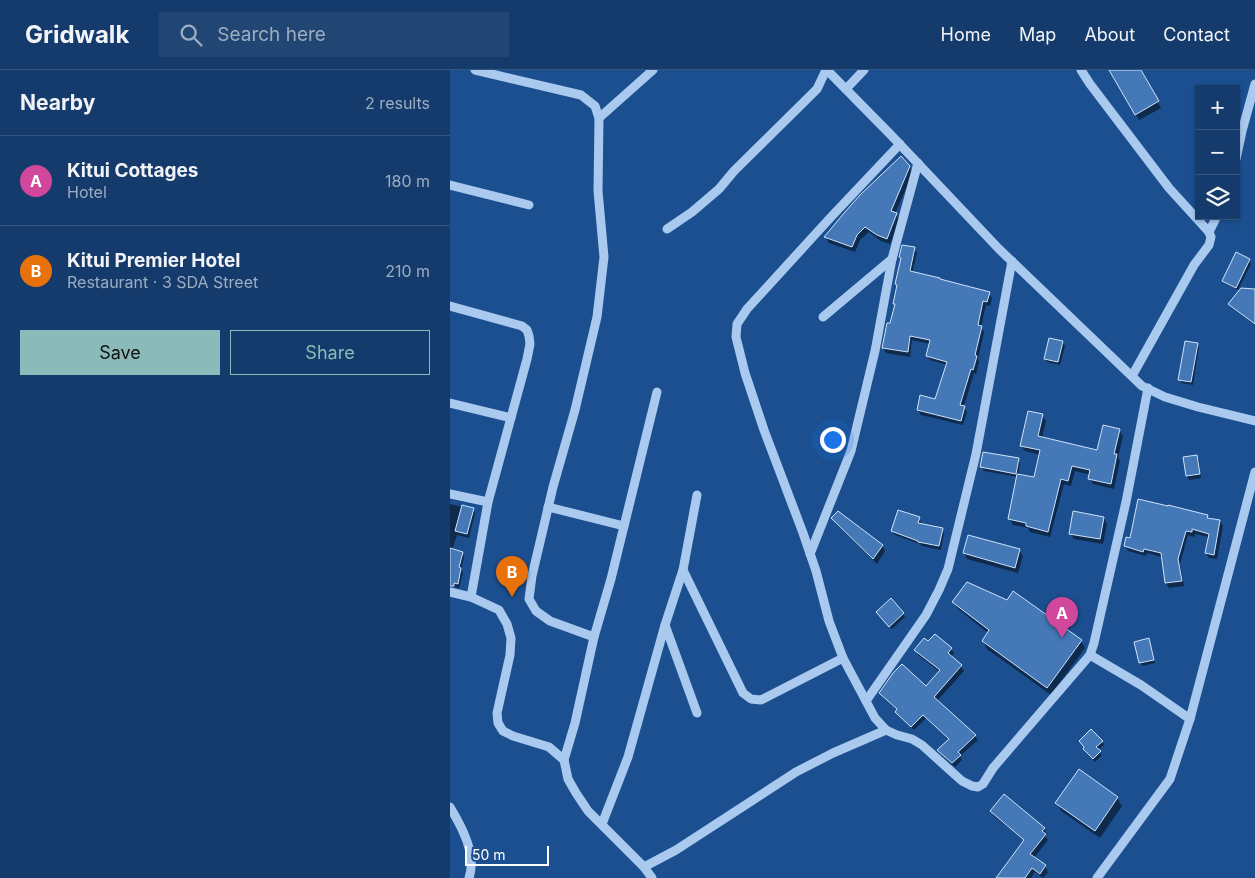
<!DOCTYPE html>
<html lang="en">
<head>
<meta charset="utf-8">
<style>
	:root { --surface:#143b6b; --page:#214673; --text:#f1f3f6; --muted:#9dadc1; --line:#33557e; --accent:#8bbbb9 }
	body { margin:0; font-family:Inter,sans-serif; background:var(--page); color:var(--text) }
	.controls { position:absolute; right:15px; top:15px; display:grid; overflow:hidden; border-radius:0px; box-shadow:0 1px 4px #0004 }
	.controls button { width:45px; height:45px; display:grid; place-items:center; padding:0; border:0; border-bottom:1px solid var(--line); background:var(--surface); color:var(--text); font:25px sans-serif }
	.scale { position:absolute; left:15px; bottom:12px; width:84px; box-sizing:border-box; padding-left:5px; border:2px solid #fff; border-top:0; font-size:14px; line-height:18px; white-space:nowrap; color:#fff; -webkit-text-stroke:4px #1b4f8f; paint-order:stroke }
	.you { position:absolute; left:382px; top:369px; width:18px; height:18px; margin:-12px; border:4px solid #fff; border-radius:50%; background:#1a73e8; box-shadow:0 0 0 8px #1a73e833 }
	.badge { display:grid; place-items:center; width:32px; height:32px; border-radius:50%; background:var(--accent); color:#fff; font-size:16px; font-weight:700 }
	.pin { position:absolute; translate:-50% -41px; filter:drop-shadow(0 1px 2px #0008) }
	.pin::after { content:''; position:absolute; top:26px; width:18px; height:15px; background:inherit; clip-path:polygon(0 0,100% 0,50% 100%) }
	.list { margin:0; padding:0; list-style:none }
	h2 { display:flex; justify-content:space-between; align-items:center; height:65px; margin:0; padding:0 20px; font-size:21px }
	h2 small { font-size:16px; font-weight:400; color:var(--muted) }
	.list li { display:grid; grid-template-columns:32px 1fr auto; gap:15px; align-items:center; box-sizing:border-box; height:90px; padding:0 20px; border-top:1px solid var(--line) }
	.list b { display:block; font-size:19px; white-space:nowrap }
	.list p { margin:0; font-size:16px; white-space:nowrap; color:var(--muted) }
	.list em { font-size:16px; font-style:normal; color:var(--muted) }
	.actions { display:flex; gap:10px; padding:15px 20px }
	.actions a { flex:1; padding:11px 0; border:1px solid var(--accent); border-radius:0px; text-align:center; font-size:18px; color:var(--accent) }
	.actions .main { background:var(--accent); color:#111 }
	.icon { flex:none; width:28px; height:28px; fill:none; stroke:currentColor; stroke-width:2; stroke-linecap:round; stroke-linejoin:round }
	.map { position:relative; flex:none; width:805px; height:808px; overflow:hidden }
	header { display:flex; align-items:center; gap:30px; box-sizing:border-box; height:70px; padding:0 25px; background:var(--surface); border-bottom:1px solid var(--line) }
	header strong { font-size:24px }
	nav { display:flex; gap:28px; margin-inline-start:auto; font-size:18px }
	.search { width:350px; height:45px; background:var(--page); display:flex; align-items:center; gap:12px; box-sizing:border-box; padding:0 18px; border-radius:0px; color:var(--muted); font-size:19px }
	main { display:flex }
	aside { flex:1; background:var(--surface) }
	.map>svg:first-child { display:block }
</style>
</head>
<body>
<header>
<strong>Gridwalk</strong>
<div class="search"><svg class="icon" aria-label="search" viewBox="0 0 24 24"><circle cx="10" cy="10" r="6"/><path d="M15 15l6 6"/></svg>Search here</div>
<nav><a>Home</a><a>Map</a><a>About</a><a>Contact</a></nav>
</header>
<main>
<aside>
<h2>Nearby<small>2 results</small></h2>
<ul class="list">
<li><span class="badge" style="background:#d1479c">A</span><div><b>Kitui Cottages</b><p>Hotel</p></div><em>180 m</em></li>
<li><span class="badge" style="background:#e8710a">B</span><div><b>Kitui Premier Hotel</b><p>Restaurant · 3 SDA Street</p></div><em>210 m</em></li>
</ul>
<div class="actions"><a class="main">Save</a><a>Share</a></div>
</aside>
<div class="map">
<svg width="805" height="808" viewBox="0 0 805 808">
	<rect width="100%" height="100%" fill="#1b4f8f"/>
	<g fill="#0007">
		<path d="M660,0H690L711,38L689,50Z"/>
		<path d="M459,97L463,102L445,144L449,149L440,174L431,171L419,162L410,170L405,182L379,173L376,167Z"/>
		<path d="M464,179L467,183L462,203L539,224L542,228L540,236L536,235L531,257L534,262L528,289L529,292L526,304L524,303L514,336L517,342L513,355L471,345L468,340L486,330L497,295L480,290L477,286L480,274L462,270L460,287L436,283L433,278L441,255L445,236L444,234L448,217L446,214L452,189L450,187Z"/>
		<path d="M799,190L801,194L788,220L776,214L774,211Z"/>
		<path d="M780,234L805,239V255L782,237Z"/>
		<path d="M612,272L615,276L610,295L597,292L595,289Z"/>
		<path d="M747,274L749,277L743,315L732,313L730,310Z"/>
		<path d="M592,345L596,351L592,368L648,381L669,360L673,366L668,387L670,391L664,419L643,414L640,408L641,405L625,401L621,416L614,414L600,467L580,462L578,458L563,455L560,449L568,407L534,401L532,397L568,390L570,393L568,405L585,408L591,385L575,381L571,376Z"/>
		<path d="M746,386L749,390L751,408L739,410L737,406L734,388Z"/>
		<path d="M0,434L23,439L25,443L19,468L7,465L2,480L12,483L14,487L11,500L13,503L9,518L0,515Z"/>
		<path d="M757,446L759,449L770,451L773,456L767,489L759,488L756,483L759,467L745,464L744,467L738,465L730,494L734,516L719,518L716,513L712,487L697,483L696,486L678,481L675,476L681,469Z"/>
		<path d="M469,448L471,452L470,455L492,460L494,463L491,480L472,476L470,474L445,465L442,461Z"/>
		<path d="M654,448L657,454L653,474L624,469L620,463Z"/>
		<path d="M383,449L432,475L435,481L427,494L386,454Z"/>
		<path d="M569,480L573,486L568,503L517,489L514,483Z"/>
		<path d="M503,532L631,571L635,578L601,625L537,579L533,571L538,563L508,539Z"/>
		<path d="M453,543L455,547L442,559L430,546Z"/>
		<path d="M698,570L700,573L705,593L693,596L690,592Z"/>
		<path d="M501,579L504,583L501,587L511,596L514,601L487,631L525,666L528,670L510,686L512,690L505,697L491,684L489,680L499,670L476,648L464,660L449,646L447,642L448,641L433,627L431,623L476,618L490,602L468,585L466,580Z"/>
		<path d="M652,671L654,675L648,680L652,685L645,692L636,683L634,679L635,678L630,672Z"/>
		<path d="M629,701L667,728L672,736L650,768L611,741L607,733Z"/>
		<path d="M541,741L594,758L597,764L595,766L598,770L584,788L595,796L598,802L593,808L585,802L581,808H548L575,771L544,746Z"/>
	</g>
	<g fill="#4478b7" stroke="#cfe3fa">
		<path d="M659,0H691L709,31L685,45Z"/>
		<path d="M451,86L460,96L441,141L447,143L437,169L427,165L415,157L407,165L402,177L374,167L395,142L410,125Z"/>
		<path d="M452,175L465,177L460,201L490,208V209L540,222L537,232L533,231L528,255L532,256L525,285L527,286L523,300L521,299L510,335L515,336L511,351L467,340L470,325L485,329L497,292L476,286L480,270L460,266L458,282L432,278L437,253H440L445,234H443L447,215L445,214L451,188L449,187Z"/>
		<path d="M786,182L800,189L786,218L772,211Z"/>
		<path d="M791,218L805,219V254L778,234Z"/>
		<path d="M599,268L613,271L608,292L594,289Z"/>
		<path d="M735,271L748,273L741,312L728,310Z"/>
		<path d="M578,341L593,344L588,366L647,380L653,355L670,359L664,384H667L661,414L638,409L640,400L622,396L618,411L611,409L598,462L576,456V453L558,449L567,404L584,407L590,380L570,376Z"/>
		<path d="M533,382L569,388L566,404L530,397Z"/>
		<path d="M747,385L750,404L736,406L733,387Z"/>
		<path d="M688,429L718,436V435L758,445L757,448L770,450L764,485L755,483L759,464L742,459V462L736,461L728,489L732,511L715,513L711,483L694,479L693,482L674,476L676,467L680,468Z"/>
		<path d="M12,435L24,438L17,464L5,461Z"/>
		<path d="M448,440L470,447L468,453L493,458L489,476L468,472V471L441,461Z"/>
		<path d="M388,441L433,475L423,489L381,448Z"/>
		<path d="M623,441L654,447L650,469L619,464Z"/>
		<path d="M518,465L570,479L565,498L513,483Z"/>
		<path d="M0,478L13,482L9,497L11,498L8,514L4,513V516H0Z"/>
		<path d="M517,512L557,530L563,521L632,570L597,618L532,571L539,560L502,532Z"/>
		<path d="M441,528L454,543L439,557L426,542Z"/>
		<path d="M485,564L502,578L498,583L512,595L484,627L526,665L508,682L511,685L502,693L487,680L499,669L473,645L461,657L445,642L447,639L429,623L443,603L452,594L476,616L490,600L464,580L474,568L478,571Z"/>
		<path d="M699,568L704,590L689,593L684,572Z"/>
		<path d="M641,659L653,671L646,677L651,681L643,689L633,679L634,677L629,671Z"/>
		<path d="M629,699L668,727L645,761L605,733Z"/>
		<path d="M554,724L595,758L592,761L596,764L580,784L596,795L590,804L582,798L575,808H546L574,770L540,741Z"/>
	</g>
	<g fill="none" stroke-linecap="round" stroke-linejoin="round">
		<g stroke="#a9c9ee" stroke-width="9">
			<path d="M25,0L131,25L145,36L149,48L148,121L154,187L147,247L125,340L103,417L82,506L79,529L86,541L100,551L144,567"/>
			<path d="M377,0L440,64L549,179L692,316L715,327L748,337L805,351"/>
			<path d="M631,0L640,14L719,118L759,162L761,167L759,175L744,195L682,306"/>
			<path d="M396,19L414,0"/>
			<path d="M149,48L203,0"/>
			<path d="M450,74L381,147L297,239L287,254L286,267L295,303L314,360L353,463L366,501L379,551L393,588L425,648L436,660L447,665L462,669L472,675L512,711L522,716L528,717L533,714L543,698L640,585"/>
			<path d="M786,89L792,61L805,14"/>
			<path d="M0,115L79,135"/>
			<path d="M217,159L242,142L269,119L284,101L367,19L376,0"/>
			<path d="M759,162L767,146"/>
			<path d="M0,236L72,256L77,260L79,266L80,274L77,289L38,432L21,527"/>
			<path d="M373,247L442,189"/>
			<path d="M698,318L676,432L644,573L640,585L691,615L740,649"/>
			<path d="M0,333L61,348"/>
			<path d="M0,424L38,432"/>
			<path d="M98,437L174,456"/>
			<path d="M360,484L401,381L425,281L442,189L468,93"/>
			<path d="M233,500L293,623L301,629L311,630L393,588"/>
			<path d="M0,522L21,527L49,540L57,554L61,568L60,585L47,643L48,653L53,661L63,666L99,677L114,690L118,709L126,723L138,741L194,797L202,808"/>
			<path d="M215,555L247,643"/>
			<path d="M416,631L476,545L489,520L498,499L526,384L562,191"/>
			<path d="M114,690L125,653L144,567L161,509L207,322"/>
			<path d="M0,737C12,757 27,785 19,808"/>
			<path d="M152,754L178,687L215,555L233,500L247,425"/>
			<path d="M194,797L226,780L346,702L383,683L436,660"/>
			<path d="M647,808L720,709L740,649L805,402"/>
		</g>
	</g>
</svg>
<div class="controls">
<button>+</button>
<button>−</button>
<button><svg class="icon" aria-label="layers" viewBox="0 0 24 24"><path d="M12 4l9 5-9 5-9-5zM3 14l9 5 9-5"/></svg></button>
</div>
<div class="scale">50 m</div>
<div class="you"></div>
<div class="pin badge" style="left:612px;top:568px;background:#d1479c">A</div>
<div class="pin badge" style="left:62px;top:527px;background:#e8710a">B</div>
</div>
</main>
</body>
</html>
